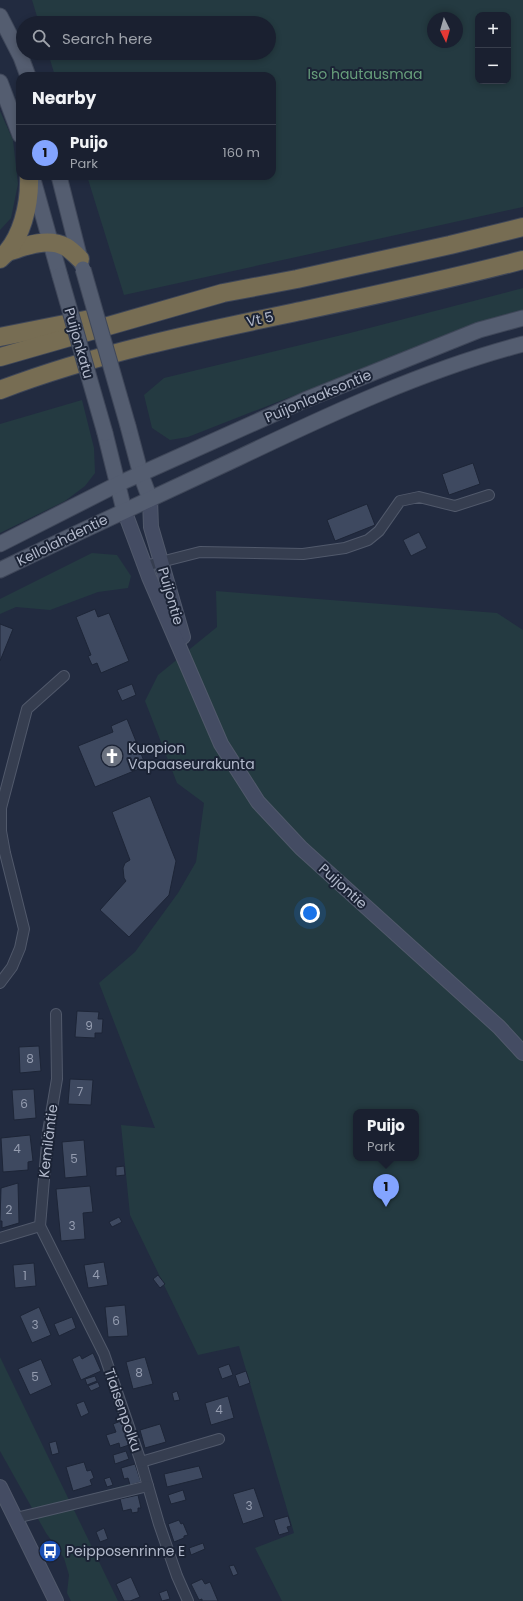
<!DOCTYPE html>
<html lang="en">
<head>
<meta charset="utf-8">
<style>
	:root { --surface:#1a2030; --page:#272d3c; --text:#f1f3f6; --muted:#9fa3ab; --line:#383e4c; --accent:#83a4ff }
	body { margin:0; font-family:Poppins,sans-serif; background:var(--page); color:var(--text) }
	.controls { position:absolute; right:12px; top:12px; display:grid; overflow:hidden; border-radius:8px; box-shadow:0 2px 6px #0003 }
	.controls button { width:36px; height:36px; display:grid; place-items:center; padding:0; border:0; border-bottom:1px solid var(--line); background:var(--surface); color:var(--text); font:20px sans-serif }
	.compass { position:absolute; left:427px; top:12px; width:36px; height:36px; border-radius:50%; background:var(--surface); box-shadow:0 2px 6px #0003; rotate:175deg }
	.you { position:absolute; left:310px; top:913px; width:14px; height:14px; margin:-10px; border:3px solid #fff; border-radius:50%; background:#1a73e8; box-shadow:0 0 0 6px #1a73e833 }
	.badge { display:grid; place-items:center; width:26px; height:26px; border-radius:50%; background:var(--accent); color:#111; font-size:13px; font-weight:700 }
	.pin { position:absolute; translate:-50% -33px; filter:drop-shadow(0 1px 2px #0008) }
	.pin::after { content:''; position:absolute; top:21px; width:14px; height:12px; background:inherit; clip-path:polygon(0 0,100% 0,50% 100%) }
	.popup { position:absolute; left:353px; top:1109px; width:66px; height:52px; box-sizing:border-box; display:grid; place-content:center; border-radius:8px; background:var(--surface); filter:drop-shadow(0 1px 3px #0005); font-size:13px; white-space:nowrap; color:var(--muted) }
	.popup b { font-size:15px; color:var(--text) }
	.popup::after { content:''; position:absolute; left:50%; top:100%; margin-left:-8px; border:8px solid transparent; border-top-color:var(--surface) }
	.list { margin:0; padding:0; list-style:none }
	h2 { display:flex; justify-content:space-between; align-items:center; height:52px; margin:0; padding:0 16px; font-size:17px }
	h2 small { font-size:13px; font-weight:400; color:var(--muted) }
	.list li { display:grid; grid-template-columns:26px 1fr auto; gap:12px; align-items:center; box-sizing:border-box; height:56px; padding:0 16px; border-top:1px solid var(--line) }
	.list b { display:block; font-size:15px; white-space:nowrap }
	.list p { margin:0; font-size:13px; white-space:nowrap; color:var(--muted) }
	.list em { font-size:13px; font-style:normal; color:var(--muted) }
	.icon { flex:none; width:22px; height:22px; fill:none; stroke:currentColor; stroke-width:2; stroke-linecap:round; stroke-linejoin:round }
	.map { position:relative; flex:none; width:523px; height:1601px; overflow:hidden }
	.search { position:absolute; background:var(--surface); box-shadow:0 2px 6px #0003; left:16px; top:16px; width:260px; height:44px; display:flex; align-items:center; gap:10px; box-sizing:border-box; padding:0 14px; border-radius:22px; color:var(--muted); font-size:15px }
	.panel { position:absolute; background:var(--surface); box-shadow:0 2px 6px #0003; left:16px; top:72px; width:260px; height:108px; border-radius:12px }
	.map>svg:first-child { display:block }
</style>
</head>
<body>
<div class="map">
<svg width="523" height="1601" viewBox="0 0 523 1601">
	<rect width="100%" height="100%" fill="#222b40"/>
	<g fill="#243a41" fill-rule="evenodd">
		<path d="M32,0H523V207L124,295L87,176H272V76H55L48,53H269V23H39ZM478,15H508V81H478ZM433,18H457V42H433Z"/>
		<path d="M0,111L13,140L18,184L11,218L0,230Z"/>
		<path d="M523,288V310L479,323L188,437L170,440L152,428L144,395L164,378L350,333Z"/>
		<path d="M82,400L94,448L95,473L85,486L65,501L0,533V424Z"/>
		<path d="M92,553L117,555L131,576L128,588L98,592L50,610L16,607L0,614V599Z"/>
		<path d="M216,591L497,613L523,630V1601H282L255,1548L294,1533L239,1346L198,1355L130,1215L121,1125L155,1128L99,983L135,952L178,893L196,862L204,803L177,783L145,701L158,675L217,627ZM356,1112H416V1158H356Z"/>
		<path d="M0,1357L69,1500L141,1481L143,1492L74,1510L118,1601H71L67,1593L69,1575L64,1558L46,1533L0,1451Z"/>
	</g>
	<g fill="#3e4960" stroke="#1d2537">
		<path d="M473,463L480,484L449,495L442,474Z"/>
		<path d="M367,504L375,525L335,541L327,520Z"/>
		<path d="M419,532L427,548L411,556L403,540Z"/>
		<path d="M95,609L98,617L109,613L129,661L101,673L97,663L92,665L88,656L91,655L76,617Z"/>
		<path d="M0,624L13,629L0,661Z"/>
		<path d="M132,684L136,695L122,701L117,690Z"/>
		<path d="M127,719L146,766L95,787L78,746L113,732L111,726Z"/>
		<path d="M150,796L176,861L169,895L129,937L100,910L126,881L124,878L123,868L125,863L130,860L112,812Z"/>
		<path d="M77,1011L99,1012L98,1019H103L102,1033H95V1038L75,1037Z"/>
		<path d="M39,1046L41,1071L20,1073L19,1047Z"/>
		<path d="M70,1079L93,1080L91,1105L68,1104Z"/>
		<path d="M34,1089L36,1118L14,1120L12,1090Z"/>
		<path d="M30,1135L33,1161L28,1162V1170L3,1172L1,1138Z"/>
		<path d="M84,1140L87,1176L65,1178L62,1142Z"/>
		<path d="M124,1166L125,1175L116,1176V1167Z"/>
		<path d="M18,1183L19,1223L2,1228V1221H0L1,1188Z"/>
		<path d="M90,1186L93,1212L83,1213L85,1239L61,1241L56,1189Z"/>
		<path d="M119,1217L122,1222L112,1227L109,1222Z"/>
		<path d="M104,1262L108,1285L88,1288L84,1265Z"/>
		<path d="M34,1263L36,1286L15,1288L13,1265Z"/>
		<path d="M158,1275L165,1284L160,1288L153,1279Z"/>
		<path d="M125,1305L128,1336L108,1337L105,1307Z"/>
		<path d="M39,1307L51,1335L32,1343L20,1316Z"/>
		<path d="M72,1317L76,1328L59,1336L54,1324Z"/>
		<path d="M93,1353L101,1371L81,1380L72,1359L80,1355L82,1359Z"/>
		<path d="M145,1357L153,1384L133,1389L126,1362Z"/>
		<path d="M41,1359L52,1385L30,1395L18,1369Z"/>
		<path d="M229,1364L233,1375L222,1379L218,1368Z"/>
		<path d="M246,1371L250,1383L239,1387L235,1375Z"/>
		<path d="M95,1376L97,1381L87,1385L85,1379Z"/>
		<path d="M98,1382L100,1387L91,1391L88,1386Z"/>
		<path d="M177,1391L180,1400L174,1401L172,1393Z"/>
		<path d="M228,1396L234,1418L211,1425L205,1403Z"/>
		<path d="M84,1401L89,1413L81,1417L76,1404Z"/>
		<path d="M121,1421L129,1445L120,1448L119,1443L110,1446L106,1435L116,1432L113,1424Z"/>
		<path d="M160,1424L166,1442L145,1448L140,1430Z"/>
		<path d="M56,1441L59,1453L52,1455L49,1443Z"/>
		<path d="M126,1451L129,1459L115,1464L113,1455Z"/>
		<path d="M84,1462L87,1471L91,1470L94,1478L90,1480L92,1485L73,1491L66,1467Z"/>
		<path d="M135,1464L141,1482L130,1485L128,1478L124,1479L121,1468Z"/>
		<path d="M199,1466L203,1478L167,1487L164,1474Z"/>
		<path d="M110,1477L113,1485L107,1487L104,1479Z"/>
		<path d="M254,1488L264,1517L243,1524L233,1494Z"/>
		<path d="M183,1490L186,1500L171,1504L168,1495Z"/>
		<path d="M138,1495L141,1508H138V1512L132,1513L131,1509L123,1511L120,1499Z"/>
		<path d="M288,1516L291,1526L287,1527L289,1532L279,1535L274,1520Z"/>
		<path d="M179,1520L181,1524L183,1523L188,1535L184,1536V1538L174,1542L168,1524Z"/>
		<path d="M104,1528L108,1539L100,1542L96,1532Z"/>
		<path d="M203,1543L205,1549L191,1555L189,1548Z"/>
		<path d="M234,1565L238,1574L233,1576L229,1566Z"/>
		<path d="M131,1577L140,1597L130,1601H124L116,1584Z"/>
		<path d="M202,1579L205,1584L210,1582L218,1601H202V1599L199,1600L191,1584Z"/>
		<path d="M167,1590L170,1599L162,1601L159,1593Z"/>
	</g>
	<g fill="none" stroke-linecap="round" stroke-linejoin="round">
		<g stroke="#51596b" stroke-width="12">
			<g id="street">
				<path d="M145,566L200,552L303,554L345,548L368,540L379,531L400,501L419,497L455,506L489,495"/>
				<path d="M0,983L12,967L20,948L24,929L5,853L1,831V808L27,709L64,676"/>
				<path d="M40,1226L104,1354L141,1462L159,1524L177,1576L188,1601"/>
				<path d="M0,1238L40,1226L48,1132L57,1079L56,1014"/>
				<path d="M141,1462L219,1439"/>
				<path d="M16,1518L148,1486"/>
			</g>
		</g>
		<g stroke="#51596b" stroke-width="16">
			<g id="secondary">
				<path d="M150,499L151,527L183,637"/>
				<path d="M124,510L149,577L221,744L258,802L301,848L499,1027L523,1053"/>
				<path d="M0,1487L56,1601"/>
			</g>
		</g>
		<g stroke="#3f4759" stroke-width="17">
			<g id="primary">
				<path d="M0,16L21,57L28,76"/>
				<path d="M0,82L20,135"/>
				<path d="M32,176L60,276"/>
				<path d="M59,176L81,263"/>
				<path d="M128,426L141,475L150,499"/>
				<path d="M105,433L124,510"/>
				<path d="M0,544L118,484L305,400L479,330L523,318"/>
				<path d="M0,570C79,532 158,495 238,458C330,414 424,370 523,344"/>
			</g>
		</g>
		<g stroke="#3e4658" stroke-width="20">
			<g id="highway">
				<path d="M8,252C25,246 48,237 66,247C71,250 76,255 80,259"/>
				<path d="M0,259C22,240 30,204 29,176"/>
				<path d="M0,337L90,319"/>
				<path d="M0,357L223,293L297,279L450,245L523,227"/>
				<path d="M0,390C97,353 200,332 301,311C376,295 450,279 523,260"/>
			</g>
		</g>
		<use href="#street" stroke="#363e50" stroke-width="10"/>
		<use href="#secondary" stroke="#444c63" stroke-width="14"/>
		<use href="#primary" stroke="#545d70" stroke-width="15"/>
		<use href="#highway" stroke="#776d53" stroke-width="18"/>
		<g stroke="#3f4759" stroke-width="17" stroke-linecap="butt">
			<g id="primary-bridge">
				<path d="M83,269L128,426"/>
				<path d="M60,276L105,433"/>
			</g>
		</g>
		<use href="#primary-bridge" stroke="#545d70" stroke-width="15"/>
	</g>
	<defs>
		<g id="church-disc" transform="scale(1.15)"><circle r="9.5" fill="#6b7280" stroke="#1b2335"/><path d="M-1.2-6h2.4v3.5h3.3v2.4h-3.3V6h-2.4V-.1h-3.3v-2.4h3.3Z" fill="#fff"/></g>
		<g id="bus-disc" transform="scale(1.15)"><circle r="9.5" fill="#1a4fb4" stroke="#1b2335"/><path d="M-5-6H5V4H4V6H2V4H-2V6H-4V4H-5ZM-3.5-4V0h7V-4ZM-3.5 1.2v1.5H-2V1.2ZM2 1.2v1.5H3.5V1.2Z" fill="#fff"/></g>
	</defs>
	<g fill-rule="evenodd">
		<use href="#church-disc" x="112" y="756"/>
		<use href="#bus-disc" x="50" y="1551"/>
	</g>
	<g text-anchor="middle" stroke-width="4" stroke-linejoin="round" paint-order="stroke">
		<g font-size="12" fill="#959db0">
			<text x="89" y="1030">9</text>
			<text x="30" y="1063">8</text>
			<text x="80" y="1096">7</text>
			<text x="24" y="1108">6</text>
			<text x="17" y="1153">4</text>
			<text x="74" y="1163">5</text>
			<text x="9" y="1214">2</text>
			<text x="72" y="1230">3</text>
			<text x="96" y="1279">4</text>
			<text x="25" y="1280">1</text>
			<text x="116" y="1325">6</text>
			<text x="35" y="1329">3</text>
			<text x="139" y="1377">8</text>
			<text x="35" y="1381">5</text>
			<text x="219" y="1414">4</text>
			<text x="249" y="1510">3</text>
		</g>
		<g font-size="14" fill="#679e7b" stroke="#1b2335">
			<text x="365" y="79">Iso hautausmaa</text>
		</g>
		<g font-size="14" fill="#b2b9cb" stroke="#1b2335">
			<text transform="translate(260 319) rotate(-12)" y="5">Vt 5</text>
			<text transform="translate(79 343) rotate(74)" y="5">Puijonkatu</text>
			<text transform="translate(318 396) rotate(-23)" y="5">Puijonlaaksontie</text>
			<text transform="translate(62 540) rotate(-26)" y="5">Kellolahdentie</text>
			<text transform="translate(171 596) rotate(74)" y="5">Puijontie</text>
			<text transform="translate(343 886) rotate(42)" y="5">Puijontie</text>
			<text transform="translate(48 1141) rotate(-83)" y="5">Kemiläntie</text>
			<text transform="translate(123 1410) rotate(71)" y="5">Tiaisenpolku</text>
		</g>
		<g font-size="14" fill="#b2b9cb" stroke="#1b2335" text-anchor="start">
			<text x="128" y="753">Kuopion<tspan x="128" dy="16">Vapaaseurakunta</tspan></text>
			<text x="66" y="1556">Peipposenrinne E</text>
		</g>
	</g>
</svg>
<div class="controls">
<button>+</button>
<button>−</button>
</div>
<svg class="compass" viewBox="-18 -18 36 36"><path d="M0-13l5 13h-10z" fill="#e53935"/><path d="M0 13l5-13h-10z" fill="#9fa3ab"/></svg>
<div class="you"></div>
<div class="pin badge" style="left:386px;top:1207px">1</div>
<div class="popup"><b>Puijo</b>Park</div>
<div class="search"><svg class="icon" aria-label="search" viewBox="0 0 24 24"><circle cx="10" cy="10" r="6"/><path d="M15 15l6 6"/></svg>Search here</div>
<section class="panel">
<h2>Nearby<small></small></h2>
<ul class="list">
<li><span class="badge">1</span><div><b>Puijo</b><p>Park</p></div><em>160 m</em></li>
</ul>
</section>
</div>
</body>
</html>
